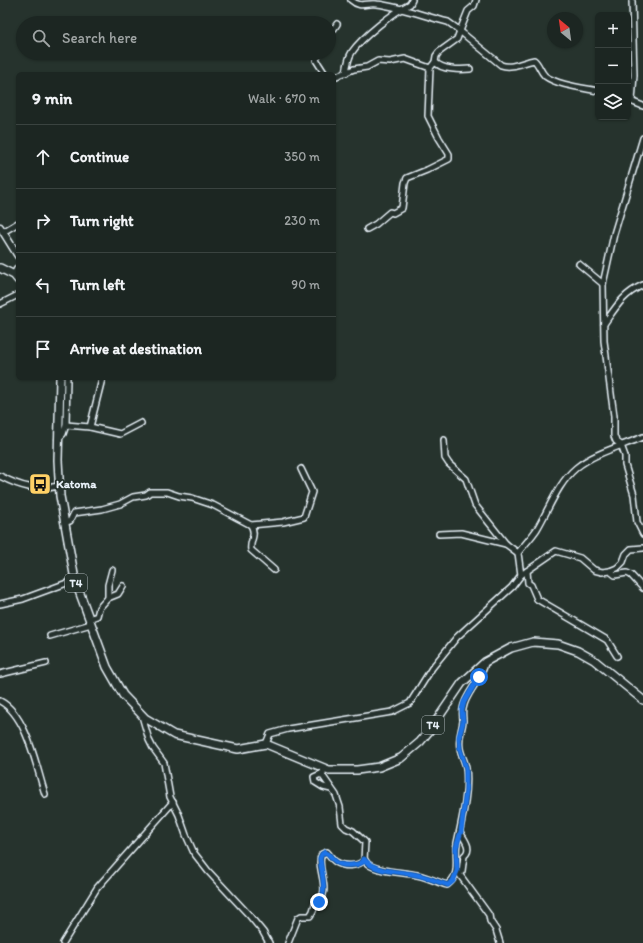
<!DOCTYPE html>
<html lang="en">
<head>
<meta charset="utf-8">
<style>
	:root { --surface:#1c2622; --page:#29322f; --text:#f1f3f6; --muted:#a0a5a5; --line:#3a4340 }
	body { margin:0; font-family:Itim,sans-serif; background:var(--page); color:var(--text) }
	.controls { position:absolute; right:12px; top:12px; display:grid; overflow:hidden; border-radius:6px; box-shadow:0 1px 3px #0004 }
	.controls button { width:36px; height:36px; display:grid; place-items:center; padding:0; border:0; border-bottom:1px solid var(--line); background:var(--surface); color:var(--text); font:20px sans-serif }
	.compass { position:absolute; left:547px; top:12px; width:36px; height:36px; border-radius:50%; background:var(--surface); box-shadow:0 1px 3px #0004; rotate:331deg }
	.stop { position:absolute; width:12px; height:12px; margin:-9px; border:3px solid #1a73e8; border-radius:50%; background:#fff }
	.stop.end { background:#1a73e8; border-color:#fff; box-shadow:0 1px 4px #0008 }
	.list { margin:0; padding:0; list-style:none }
	h2 { display:flex; justify-content:space-between; align-items:center; height:52px; margin:0; padding:0 16px; font-size:17px }
	h2 small { font-size:13px; font-weight:400; color:var(--muted) }
	.list li { display:grid; grid-template-columns:26px 1fr auto; gap:12px; align-items:center; box-sizing:border-box; height:64px; padding:0 16px; border-top:1px solid var(--line) }
	.list b { display:block; font-size:15px; white-space:nowrap }
	.list em { font-size:13px; font-style:normal; color:var(--muted) }
	.icon { flex:none; width:22px; height:22px; fill:none; stroke:currentColor; stroke-width:2; stroke-linecap:round; stroke-linejoin:round }
	.map { position:relative; flex:none; width:643px; height:943px; overflow:hidden }
	.search { position:absolute; background:var(--surface); box-shadow:0 1px 3px #0004; left:16px; top:16px; width:320px; height:44px; display:flex; align-items:center; gap:10px; box-sizing:border-box; padding:0 14px; border-radius:22px; color:var(--muted); font-size:15px }
	.panel { position:absolute; background:var(--surface); box-shadow:0 1px 3px #0004; left:16px; top:72px; width:320px; height:308px; border-radius:6px }
	.map>svg:first-child { display:block }
</style>
</head>
<body>
<div class="map">
<svg width="643" height="943" viewBox="0 0 643 943">
	<rect width="100%" height="100%" fill="#26332d"/>
	<filter id="ink" filterUnits="userSpaceOnUse"><feTurbulence type="fractalNoise" baseFrequency=".025" numOctaves="2"/><feDisplacementMap in="SourceGraphic" scale="8" xChannelSelector="R" yChannelSelector="G"/><feConvolveMatrix kernelMatrix="1 2 1 2 8 2 1 2 1" color-interpolation-filters="sRGB"/></filter>
	<g filter="url(#ink)">
		<g fill="none" stroke-linecap="round" stroke-linejoin="round">
			<g stroke="#e8f1f8" stroke-width="8">
				<g id="minor">
					<path d="M351,0C361,9 366,2 377,4C401,7 424,16 448,22L455,27L501,65C512,69 523,62 534,60C539,64 540,71 545,76C557,85 583,88 598,91"/>
					<path d="M460,31L468,11L474,6L476,0"/>
					<path d="M329,36L337,24"/>
					<path d="M319,53L316,60L325,74"/>
					<path d="M435,62C442,70 460,70 470,69"/>
					<path d="M346,73C347,66 348,58 352,52C362,37 394,12 410,4L412,0"/>
					<path d="M334,77L354,69L367,67L378,61L390,62L405,59L430,68"/>
					<path d="M628,100L643,106"/>
					<path d="M632,101L634,75L632,0"/>
					<path d="M643,138L614,234L603,284L604,341L614,416V436L616,441L621,445L625,456V465L634,495L637,522L643,534"/>
					<path d="M367,229L376,224L390,212L393,213L402,208L405,183L407,178L427,170L449,159V154L439,138L428,116L430,68L435,62L436,56L439,52L457,39L460,31"/>
					<path d="M3,232L18,223"/>
					<path d="M579,264L603,284"/>
					<path d="M0,304L18,295"/>
					<path d="M604,324C616,307 623,294 643,285"/>
					<path d="M66,425L90,427L120,434L141,423"/>
					<path d="M90,427L102,379L103,378"/>
					<path d="M58,439L63,434L66,425L67,378"/>
					<path d="M444,440L445,458L449,464L466,479L475,505L506,544L518,553"/>
					<path d="M0,476C21,487 36,491 59,486"/>
					<path d="M64,523L70,521L74,513L102,509L120,504L133,497L146,495L150,492H167L179,496L192,498L213,505L251,525C257,536 249,541 251,550L274,570"/>
					<path d="M251,525L283,522L304,517L312,492L301,469"/>
					<path d="M439,534L461,533L506,544"/>
					<path d="M527,571L528,583L531,585L537,599L607,640L617,656"/>
					<path d="M610,571L615,575L627,573L631,575L643,588"/>
					<path d="M521,575L518,553C524,545 531,538 537,529C549,509 558,483 576,468C594,453 622,446 643,437"/>
					<path d="M108,598L118,594L123,586"/>
					<path d="M0,604L23,599L75,580"/>
					<path d="M89,619L97,616L99,608L108,598V585L112,570"/>
					<path d="M50,636L91,624"/>
					<path d="M0,674L46,663"/>
					<path d="M0,701C27,715 36,766 45,794"/>
					<path d="M142,716L149,740L153,748L164,763L170,797L179,815L186,835L194,853L208,871L249,915L263,932L269,943"/>
					<path d="M266,744L270,734L288,729L392,712L410,703L432,668L457,637L512,587L521,575L556,551L580,558L594,570L602,572L610,571L617,568L623,562L626,554L631,549L643,548"/>
					<path d="M323,773L314,777L315,782L323,787L331,789"/>
					<path d="M364,859C366,860 366,863 368,864C378,872 405,872 417,875C428,877 437,882 447,885C462,874 454,859 457,843C462,820 469,791 466,768C465,761 461,755 460,748C458,737 462,731 463,721C463,717 462,713 463,709C465,693 482,680 485,663"/>
					<path d="M457,871L489,915L490,921L496,930L500,943"/>
					<path d="M457,871L461,872L462,871L464,856C473,849 464,839 460,832"/>
					<path d="M63,943L97,888L173,802"/>
					<path d="M288,943L298,918L301,916H310L313,911L315,904C335,893 314,867 322,854L327,852C330,855 332,860 336,862C344,867 358,867 364,860L365,842L353,831L346,828L342,824L340,807L336,795L322,775L324,769"/>
				</g>
			</g>
			<g stroke="#e8f1f8" stroke-width="9">
				<g id="major">
					<path d="M0,227L18,256"/>
					<path d="M14,275L18,268"/>
				</g>
			</g>
			<g stroke="#e8f1f8" stroke-width="10">
				<g id="highway">
					<path d="M0,268L14,275L18,280"/>
					<path d="M60,378L58,460L60,496L75,580L107,667L123,695L145,718L174,735L238,749L266,744L329,770H357L379,767L401,758L420,742L430,730L462,683L485,662L511,648L533,642L558,644L578,651L594,660L643,700"/>
				</g>
			</g>
			<use href="#minor" stroke="#26332d" stroke-width="5"/>
			<use href="#major" stroke="#26332d" stroke-width="6"/>
			<use href="#highway" stroke="#26332d" stroke-width="7"/>
		</g>
	</g>
	<g fill="none" stroke-linecap="round" stroke-linejoin="round" filter="url(#ink)">
		<path stroke="#1a73e8" stroke-width="5" d="M319,902C328,894 321,870 320,858L322,854L325,852C330,854 331,858 335,861C341,867 356,866 363,862L364,859C374,873 402,871 417,875C428,877 437,882 448,885L453,881L457,871L456,848L461,831L466,791V768L460,749L459,737L463,722L462,710L464,702L479,677"/>
	</g>
	<defs>
		<g id="bus-square" transform="scale(1.15)"><rect x="-9" y="-9" width="18" height="18" rx="4" fill="#ffd166" stroke="#26332d"/><path d="M-5-6H5V4H4V6H2V4H-2V6H-4V4H-5ZM-3.5-4V0h7V-4ZM-3.5 1.2v1.5H-2V1.2ZM2 1.2v1.5H3.5V1.2Z" fill="#111"/></g>
	</defs>
	<g fill-rule="evenodd">
		<use href="#bus-square" x="40" y="484"/>
	</g>
	<g text-anchor="middle" stroke-width="3.5" stroke-linejoin="round" paint-order="stroke">
		<g fill="#26332d" stroke="#aeb8bb" stroke-width="1">
			<rect x="65" y="574" width="22" height="18" rx="3"/>
			<rect x="422" y="716" width="22" height="18" rx="3"/>
		</g>
		<g font-size="11" font-weight="bold" fill="#e8f1f8">
			<text x="76" y="587">T4</text>
			<text x="433" y="729">T4</text>
		</g>
		<g font-size="12" font-weight="bold" fill="#e8f1f8" stroke="#26332d" text-anchor="start">
			<text x="56" y="488">Katoma</text>
		</g>
	</g>
</svg>
<div class="controls">
<button>+</button>
<button>−</button>
<button><svg class="icon" aria-label="layers" viewBox="0 0 24 24"><path d="M12 4l9 5-9 5-9-5zM3 14l9 5 9-5"/></svg></button>
</div>
<svg class="compass" viewBox="-18 -18 36 36"><path d="M0-13l5 13h-10z" fill="#e53935"/><path d="M0 13l5-13h-10z" fill="#a0a5a5"/></svg>
<div class="stop" style="left:479px;top:677px"></div>
<div class="stop end" style="left:319px;top:902px"></div>
<div class="search"><svg class="icon" aria-label="search" viewBox="0 0 24 24"><circle cx="10" cy="10" r="6"/><path d="M15 15l6 6"/></svg>Search here</div>
<section class="panel">
<h2>9 min<small>Walk · 670 m</small></h2>
<ul class="list">
<li><svg class="icon" aria-label="ahead" viewBox="0 0 24 24"><path d="M12 20V5M6 11l6-6 6 6"/></svg><div><b>Continue</b></div><em>350 m</em></li>
<li><svg class="icon" aria-label="right" viewBox="0 0 24 24"><path d="M7 20v-9h11M14 6l5 5-5 5"/></svg><div><b>Turn right</b></div><em>230 m</em></li>
<li><svg class="icon" aria-label="left" viewBox="0 0 24 24"><path d="M17 20v-9H6M10 6l-5 5 5 5"/></svg><div><b>Turn left</b></div><em>90 m</em></li>
<li><svg class="icon" aria-label="arrive" viewBox="0 0 24 24"><path d="M6 21V4h12l-3 4 3 4H6"/></svg><div><b>Arrive at destination</b></div></li>
</ul>
</section>
</div>
</body>
</html>
